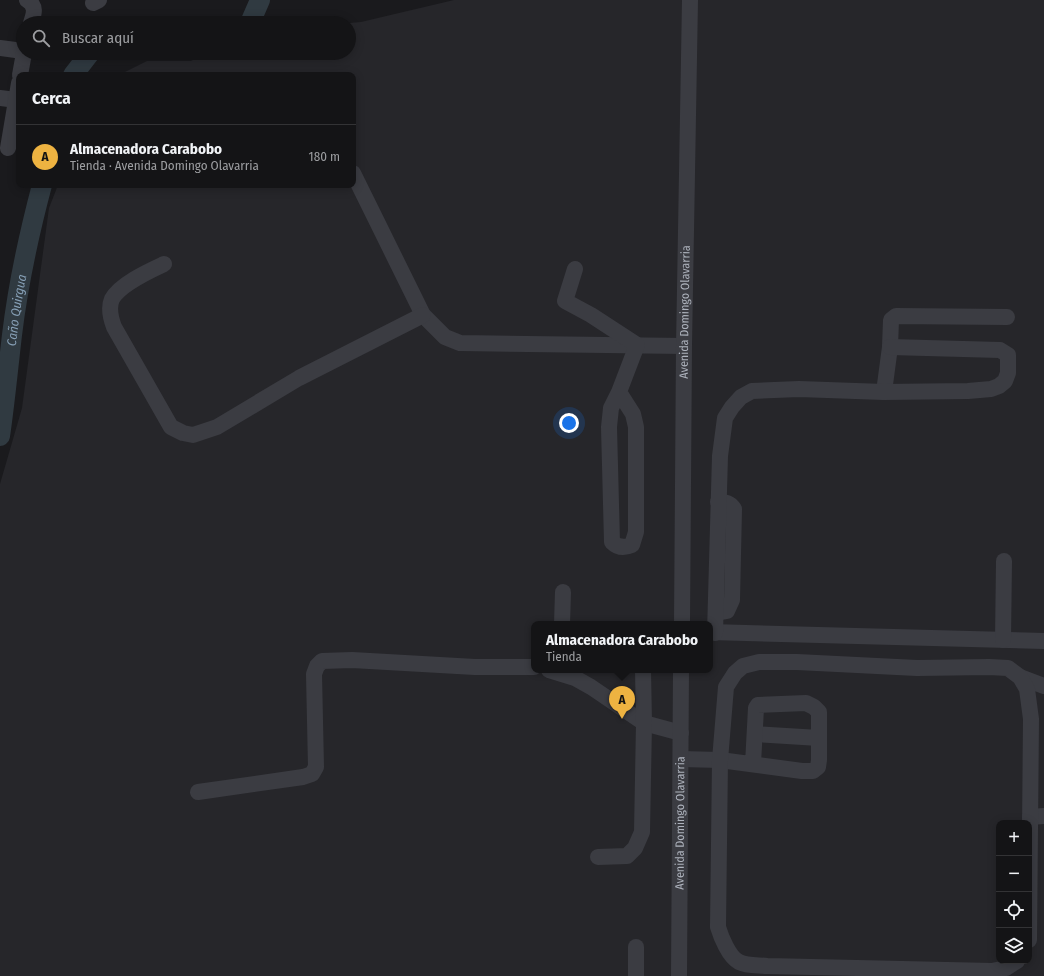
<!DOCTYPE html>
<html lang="es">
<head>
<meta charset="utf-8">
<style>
	:root { --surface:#141416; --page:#212123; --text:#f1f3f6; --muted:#9d9ea1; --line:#333335; --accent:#eeb341 }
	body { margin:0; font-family:"Fira Sans Condensed",sans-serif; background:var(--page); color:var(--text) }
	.controls { position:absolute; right:12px; bottom:12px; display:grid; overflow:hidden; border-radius:8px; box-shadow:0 2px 10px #0003 }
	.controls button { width:36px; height:36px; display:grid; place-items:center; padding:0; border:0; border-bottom:1px solid var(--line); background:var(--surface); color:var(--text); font:20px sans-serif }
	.you { position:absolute; left:569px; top:423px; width:14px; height:14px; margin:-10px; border:3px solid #fff; border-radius:50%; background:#1a73e8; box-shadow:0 0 0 6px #1a73e833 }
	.badge { display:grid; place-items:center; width:26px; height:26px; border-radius:50%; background:var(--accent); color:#111; font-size:13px; font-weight:700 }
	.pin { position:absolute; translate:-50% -33px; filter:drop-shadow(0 1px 2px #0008) }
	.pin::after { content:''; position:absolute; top:21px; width:14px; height:12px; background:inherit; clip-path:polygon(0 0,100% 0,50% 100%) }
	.popup { position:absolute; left:531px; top:621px; width:182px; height:52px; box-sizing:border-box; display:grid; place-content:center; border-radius:8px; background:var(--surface); filter:drop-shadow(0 1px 3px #0005); font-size:13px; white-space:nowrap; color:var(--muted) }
	.popup b { font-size:15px; color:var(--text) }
	.popup::after { content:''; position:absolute; left:50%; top:100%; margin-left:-8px; border:8px solid transparent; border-top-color:var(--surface) }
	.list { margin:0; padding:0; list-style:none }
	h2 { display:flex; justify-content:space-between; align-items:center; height:52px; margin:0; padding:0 16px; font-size:17px }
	h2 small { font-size:13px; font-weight:400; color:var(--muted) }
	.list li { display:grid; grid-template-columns:26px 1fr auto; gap:12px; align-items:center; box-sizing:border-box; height:64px; padding:0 16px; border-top:1px solid var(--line) }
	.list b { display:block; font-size:15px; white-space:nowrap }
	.list p { margin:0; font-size:13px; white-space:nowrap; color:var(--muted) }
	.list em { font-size:13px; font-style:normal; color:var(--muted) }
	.icon { flex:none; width:22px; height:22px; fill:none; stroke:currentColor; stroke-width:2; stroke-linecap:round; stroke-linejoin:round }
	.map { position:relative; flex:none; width:1044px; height:976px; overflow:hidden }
	.search { position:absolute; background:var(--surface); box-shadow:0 2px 10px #0003; left:16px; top:16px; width:340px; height:44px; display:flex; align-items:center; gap:10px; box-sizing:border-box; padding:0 14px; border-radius:22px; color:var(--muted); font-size:15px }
	.panel { position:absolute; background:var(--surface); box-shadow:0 2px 10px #0003; left:16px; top:72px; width:340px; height:116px; border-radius:8px }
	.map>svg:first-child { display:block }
</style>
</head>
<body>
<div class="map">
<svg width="1044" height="976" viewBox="0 0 1044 976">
	<rect width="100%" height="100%" fill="#1a1a1d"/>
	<path fill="#26262a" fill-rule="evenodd" d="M454,0H1044V976H0V484L22,408L49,208L58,185H353V75H119L147,61H191L206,53H349V23L361,22ZM534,624H710V670H534ZM999,823H1029V961H999Z"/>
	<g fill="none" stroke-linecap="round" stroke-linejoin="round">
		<g stroke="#303a41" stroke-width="20">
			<path d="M250,23L260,0"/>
			<path d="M73,75L90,53"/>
			<path id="s1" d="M0,436C5,402 8,369 12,335C18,285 29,234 42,185"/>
		</g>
		<g stroke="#3b3c42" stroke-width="16">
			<path d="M27,0C37,6 34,14 31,23"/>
			<path d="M93,3L99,0"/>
			<path d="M0,48L23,51"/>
			<path d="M20,75L24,53"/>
			<path d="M0,98L16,100"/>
			<path d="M8,148L19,83"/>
			<path d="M353,173L423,315L445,337L460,343L684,346"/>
			<path d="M164,264C149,271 120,284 112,299C108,308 111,319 114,327L171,427L183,433L193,435L217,427L299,378L423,315"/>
			<path d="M575,269L565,301L591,315L637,345L619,392L611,408L609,427L612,542C618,548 625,548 632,545L636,532V427L633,414L619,392"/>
			<path d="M884,392L890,347L891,320L896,316L1007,317"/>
			<path d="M716,613L727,611L732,600L734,509C730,503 726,502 718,502"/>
			<path d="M562,624L563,592"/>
			<path id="s2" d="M682,624L684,346L690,0"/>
			<path d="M710,632L1044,641"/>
			<path d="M715,633L720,456L725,418L732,407L741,397L752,391L799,389L884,392L968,391L991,389L999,386L1005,381L1008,373V355L1000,350L890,347"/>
			<path d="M1003,640L1004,561"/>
			<path d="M549,670L575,678L591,687L644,723L681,733"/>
			<path d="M1020,677L1044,686"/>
			<path d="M755,734L819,738"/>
			<path d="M681,759L720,760L802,771H813L818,767L819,760V712L814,707L806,703L758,705L756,708L753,764"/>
			<path d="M198,792L303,777L312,774L316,767L314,674L317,666L322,661L352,660L475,667H534"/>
			<path d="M1030,817L1044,816"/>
			<path d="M598,857L627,856L635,848L642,832L644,723L643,670"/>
			<path d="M636,947V976"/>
			<path d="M1017,961L1006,968L992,971L767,966C758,965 747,966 739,962C729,957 721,937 718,927L720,760L726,687L735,673L743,666L759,662H797L917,668L989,667L1008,668L1020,677L1027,689L1031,719L1029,940"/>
			<path id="s3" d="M679,976L681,670"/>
		</g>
	</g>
	<g text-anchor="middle" stroke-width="3" stroke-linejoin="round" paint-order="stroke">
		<g font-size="12" fill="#adb2bc" stroke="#151518">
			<text dy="4" stroke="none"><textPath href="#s2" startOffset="312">Avenida Domingo Olavarria</textPath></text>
			<text dy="4" stroke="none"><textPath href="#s3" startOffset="153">Avenida Domingo Olavarria</textPath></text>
		</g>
		<g font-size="13" font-style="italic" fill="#869fb5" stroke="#151518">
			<text dy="5" stroke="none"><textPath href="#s1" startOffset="127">Caño Quirgua</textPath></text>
		</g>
	</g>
</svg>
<div class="controls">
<button>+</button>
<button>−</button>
<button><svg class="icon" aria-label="locate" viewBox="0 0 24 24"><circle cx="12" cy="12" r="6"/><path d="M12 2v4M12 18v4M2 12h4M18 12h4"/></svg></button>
<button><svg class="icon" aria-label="layers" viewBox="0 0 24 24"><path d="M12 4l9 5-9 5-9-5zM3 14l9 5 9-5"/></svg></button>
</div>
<div class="you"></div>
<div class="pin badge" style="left:622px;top:719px">A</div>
<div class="popup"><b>Almacenadora Carabobo</b>Tienda</div>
<div class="search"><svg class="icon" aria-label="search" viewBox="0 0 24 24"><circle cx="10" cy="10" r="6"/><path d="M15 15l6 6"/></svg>Buscar aquí</div>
<section class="panel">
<h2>Cerca<small></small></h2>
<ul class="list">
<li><span class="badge">A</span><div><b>Almacenadora Carabobo</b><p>Tienda · Avenida Domingo Olavarria</p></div><em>180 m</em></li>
</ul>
</section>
</div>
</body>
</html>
